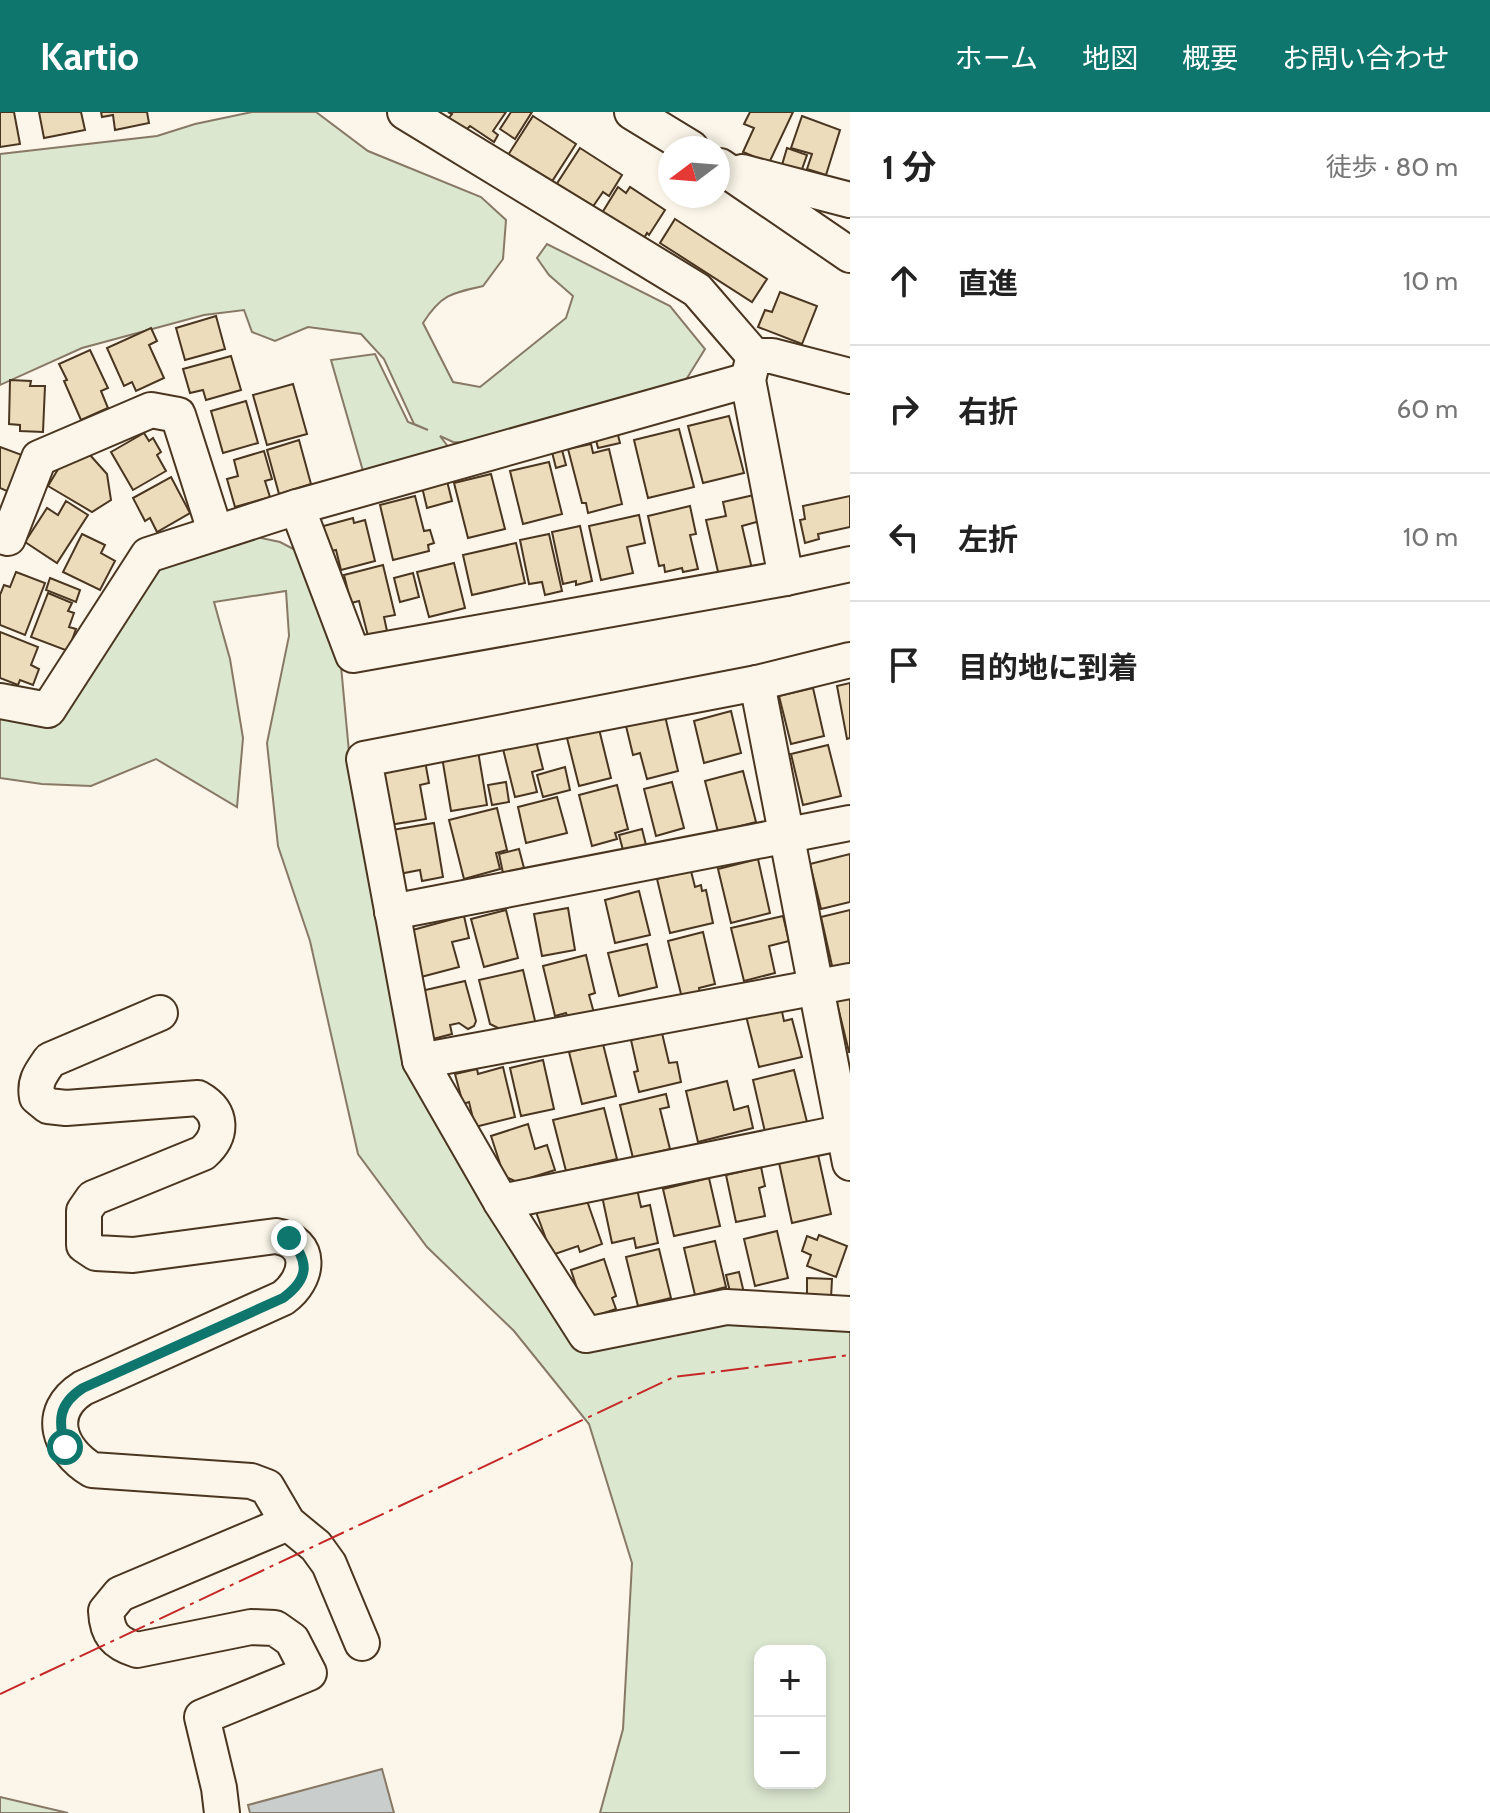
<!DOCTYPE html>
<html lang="ja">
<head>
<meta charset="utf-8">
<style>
	:root { --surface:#fff; --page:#f2f2f2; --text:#222; --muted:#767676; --line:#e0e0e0; --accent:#0f766e }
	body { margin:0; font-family:Cabin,"Noto Sans JP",sans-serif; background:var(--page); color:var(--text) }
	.controls { position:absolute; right:24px; bottom:24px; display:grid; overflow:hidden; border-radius:16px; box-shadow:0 4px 12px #0003 }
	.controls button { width:72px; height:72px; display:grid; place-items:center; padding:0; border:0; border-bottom:2px solid var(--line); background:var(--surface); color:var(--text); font:40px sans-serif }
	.compass { position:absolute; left:658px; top:24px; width:72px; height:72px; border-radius:50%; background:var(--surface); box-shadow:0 4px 12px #0003; rotate:254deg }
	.stop { position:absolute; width:24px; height:24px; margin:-18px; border:6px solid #0f766e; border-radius:50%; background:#fff }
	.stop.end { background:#0f766e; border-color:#fff; box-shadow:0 2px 8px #0008 }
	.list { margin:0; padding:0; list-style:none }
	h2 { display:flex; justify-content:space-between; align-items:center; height:104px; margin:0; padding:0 32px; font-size:34px }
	h2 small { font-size:26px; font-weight:400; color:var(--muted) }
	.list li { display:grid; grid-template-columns:52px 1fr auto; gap:24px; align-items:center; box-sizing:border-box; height:128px; padding:0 32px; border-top:2px solid var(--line) }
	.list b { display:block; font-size:30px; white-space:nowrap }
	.list em { font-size:26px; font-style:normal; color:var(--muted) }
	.icon { flex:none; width:44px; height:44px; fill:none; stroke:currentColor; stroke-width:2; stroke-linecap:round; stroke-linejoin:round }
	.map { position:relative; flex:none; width:850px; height:1701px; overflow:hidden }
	header { display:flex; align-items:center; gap:48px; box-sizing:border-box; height:112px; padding:0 40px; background:var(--accent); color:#fff }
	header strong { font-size:38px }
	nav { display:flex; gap:44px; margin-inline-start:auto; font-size:28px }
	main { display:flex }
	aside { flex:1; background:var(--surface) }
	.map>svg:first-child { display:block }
</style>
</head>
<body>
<header>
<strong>Kartio</strong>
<nav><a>ホーム</a><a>地図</a><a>概要</a><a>お問い合わせ</a></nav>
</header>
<main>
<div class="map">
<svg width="850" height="1701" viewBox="0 0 850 1701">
	<rect width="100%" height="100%" fill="#fbf6e9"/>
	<g fill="#dce7d0" stroke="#887966" stroke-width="2" fill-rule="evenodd">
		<path d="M252,0H316L368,39L481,85L506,108L503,147L483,174C451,181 441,183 423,211L453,270L480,275L566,206L573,184L549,163L537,146L547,132L670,194L705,237L684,271L497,332L453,330L440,324L449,336L363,359L331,248L375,242L408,310L428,318L414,312L384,247L361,222L308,215L275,229L252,220L244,198L204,203L82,236L0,273V42L157,24L195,12Z"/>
		<path d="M252,424L280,430L305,443L341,554L349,640L410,953L517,1146L537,1158L583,1233L723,1206L850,1211V1701H600L623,1617L632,1451L589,1312L514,1219L427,1135L358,1042L310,829L278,734L267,631L289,524L286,479L214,490L230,547L243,626L237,695L156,647L91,674L42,672L0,666V598L56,608L160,454ZM760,1539H820V1671H760Z"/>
		<path d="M0,1685L68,1701H0Z"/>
	</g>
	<path fill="#c9cecd" stroke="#887966" stroke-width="2" d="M382,1657L394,1701H250L248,1693Z"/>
	<g fill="#ecdcbc" stroke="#4a3520" stroke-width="2">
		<path d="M0,0H14L20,32L0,35Z"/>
		<path d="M39,0H81L85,18L44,26Z"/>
		<path d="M101,0H147L149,11L115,18L113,3L102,5Z"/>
		<path d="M448,0H506L493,19L498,23L494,30L470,14L466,18L448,7L452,2Z"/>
		<path d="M511,0H532L515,27L500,17Z"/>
		<path d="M750,0H793L769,51L743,40L754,16L744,12Z"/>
		<path d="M533,4L576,32L551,71L508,43Z"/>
		<path d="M802,4L840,18L826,63L807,57L812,42L791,36Z"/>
		<path d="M580,36L622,63L609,84L603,80L592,96L556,73Z"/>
		<path d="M787,36L807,43L801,60L782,53Z"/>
		<path d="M618,75L626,81L630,75L665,98L649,123L647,121L643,128L602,101Z"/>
		<path d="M675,107L767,167L752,190L660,131Z"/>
		<path d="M780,180L817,194L802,232L758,215L765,198L772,200Z"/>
		<path d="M216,204L225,237L185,248L176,216Z"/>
		<path d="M151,216L157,229L149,233L164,266L136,279L132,270L124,274L107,236Z"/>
		<path d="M90,238L108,276L101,279L108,296L81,308L64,269L67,268L59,252Z"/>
		<path d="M231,244L241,278L206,288L203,278L190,281L183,257Z"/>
		<path d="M10,268L31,269L30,274H45L43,320L20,319V313L9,312Z"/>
		<path d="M293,272L307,322L267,333L253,283Z"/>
		<path d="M246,289L258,331L223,341L211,299Z"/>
		<path d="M729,304L744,361L703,371L688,314Z"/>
		<path d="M679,317L694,375L648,386L634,328Z"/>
		<path d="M617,319L620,331L598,336L595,324Z"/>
		<path d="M144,321L149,329L153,326L161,340L157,343L166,359L133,378L111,340Z"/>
		<path d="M299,328L311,372L279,382L267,338Z"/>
		<path d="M591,332L593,341L609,337L622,392L588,401L586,391H582L568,337Z"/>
		<path d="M0,335L22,343L9,380L0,376Z"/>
		<path d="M562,338L566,353L556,356L552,340Z"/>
		<path d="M264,339L272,367L265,369L270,385L235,395L227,367L238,364L234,348Z"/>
		<path d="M90,343L107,362L111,388L92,400L48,374L60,354Z"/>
		<path d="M549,350L562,402L523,412L510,359Z"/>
		<path d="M491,362L505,417L468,426L454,371Z"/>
		<path d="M171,365L190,401L157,420L150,406L145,409L133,386Z"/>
		<path d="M447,369L452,389L427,396L422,375Z"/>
		<path d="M754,383L760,409L742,414L752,457L719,464L706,408L726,404L723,390Z"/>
		<path d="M415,384L424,419L430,418L434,431L428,433L429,439L393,448L380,393Z"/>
		<path d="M850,384V415L818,422L819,427L805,431L800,408L805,407L803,394Z"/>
		<path d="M66,389L88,403L57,451L25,430L47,396L58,403Z"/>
		<path d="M690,394L696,422L690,423L698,457L683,460L682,456L665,460L664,453L659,454L648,404Z"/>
		<path d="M639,403L645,431L627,435L633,461L601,468L589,414Z"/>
		<path d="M353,406L354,411L365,408L375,449L341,458L336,438L326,440L320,415Z"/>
		<path d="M580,414L592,469L576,473V469L563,472L552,420Z"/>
		<path d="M82,422L105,433L101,441L115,449L100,478L63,460Z"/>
		<path d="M549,422L562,479L545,483L542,470L529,472L520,428Z"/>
		<path d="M516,431L525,471L472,483L463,443Z"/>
		<path d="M454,451L465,496L429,505L417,460Z"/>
		<path d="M383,453L395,503L384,505L387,519L368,524L359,489L351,491L344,463Z"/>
		<path d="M16,460L45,471L25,523L0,513V483L4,473L10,475Z"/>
		<path d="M413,461L419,485L400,490L394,466Z"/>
		<path d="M50,466L80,478L76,490L46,478Z"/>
		<path d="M48,481L72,491L68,499L74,501L69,515L76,517L68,539L31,525Z"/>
		<path d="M0,520L38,535L31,553L39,557L33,573L20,568L18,573L0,566Z"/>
		<path d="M850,571V626L847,627L837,574Z"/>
		<path d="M813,576L824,624L791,632L779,584Z"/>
		<path d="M731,599L741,641L704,651L694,609Z"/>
		<path d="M665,604L678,659L647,667L640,641L633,643L626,614Z"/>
		<path d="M599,617L611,666L579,674L567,626Z"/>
		<path d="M536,629L543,657L532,660L537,680L515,685L503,637Z"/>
		<path d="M828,633L841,684L803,693L791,642Z"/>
		<path d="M478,639L487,693L451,699L442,645Z"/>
		<path d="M425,649L429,671L420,673L426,707L389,713L379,656Z"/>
		<path d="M565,655L570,678L543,685L537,663Z"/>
		<path d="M743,659L756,710L718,720L705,669Z"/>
		<path d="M506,670L509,690L492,693L488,673Z"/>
		<path d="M672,670L684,716L656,724L644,677Z"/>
		<path d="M617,673L628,717L615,721L617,727L592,734L579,683Z"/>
		<path d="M557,685L567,721L526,731L518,695Z"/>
		<path d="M497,696L507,738L496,741L500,757L464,767L449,708Z"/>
		<path d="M434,711L443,765L422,769L420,758L399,762L392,718Z"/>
		<path d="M642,717L646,733L623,738L619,723Z"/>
		<path d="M519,737L524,756L503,761L499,742Z"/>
		<path d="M850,742V790L821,797L810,752Z"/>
		<path d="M758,747L770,801L731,811L718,757Z"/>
		<path d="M691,759L695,775L701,773L702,779L706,778L713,811L670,821L657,767Z"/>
		<path d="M639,779L650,823L615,831L605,788Z"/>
		<path d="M568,796L575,838L542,844L534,802Z"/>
		<path d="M506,798L518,846L484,855L471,807Z"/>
		<path d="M850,798V854L833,858L821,805Z"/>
		<path d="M464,804L469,826L452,830L459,855L421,865L409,819Z"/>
		<path d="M783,804L789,829L769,834L775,861L744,869L731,816Z"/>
		<path d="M703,820L715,872L699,876L700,882L682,886L668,829Z"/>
		<path d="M647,832L657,875L619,884L608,841Z"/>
		<path d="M586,843L595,881L589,883L594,901L568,907L566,901L555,904L543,854Z"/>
		<path d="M523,858L536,913L506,920L490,912L479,868Z"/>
		<path d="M465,869L476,909L474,914L468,917L459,911L450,913L452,922L433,927L421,879Z"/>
		<path d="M850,884V940H849L836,887Z"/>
		<path d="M781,895L784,909L792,907L802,945L759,955L746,904Z"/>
		<path d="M662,921L669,951L677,950L681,970L639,980L634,960L638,959L631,928Z"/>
		<path d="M603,932L616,984L582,992L569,940Z"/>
		<path d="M543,948L554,997L521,1004L510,956Z"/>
		<path d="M503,955L515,1005L475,1015L469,990L463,992L455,962L477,957L478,962Z"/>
		<path d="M794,958L807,1010L765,1020L753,968Z"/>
		<path d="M727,969L734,998L748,994L753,1016L698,1030L686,979Z"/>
		<path d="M666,982L669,995L660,997L670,1037L633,1046L620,993Z"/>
		<path d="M604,996L617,1047L566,1059L553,1008Z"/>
		<path d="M528,1012L535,1037L547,1033L555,1058L517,1070L504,1064L491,1024Z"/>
		<path d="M817,1038L831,1102L792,1111L778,1046Z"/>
		<path d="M761,1055L765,1074L759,1076L765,1104L736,1110L726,1063Z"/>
		<path d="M709,1066L720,1114L674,1124L663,1077Z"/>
		<path d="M637,1077L641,1095L650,1093L658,1131L636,1136L634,1126L612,1131L602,1084Z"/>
		<path d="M585,1083L602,1132L580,1140L578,1134L552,1143L536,1100Z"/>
		<path d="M777,1119L788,1166L755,1174L744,1127Z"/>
		<path d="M819,1123L847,1134L836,1165L807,1154L811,1143L802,1139L807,1124L817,1128Z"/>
		<path d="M715,1129L726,1175L695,1183L684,1136Z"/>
		<path d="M659,1137L671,1186L638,1194L626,1145Z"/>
		<path d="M604,1147L616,1184L612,1186L616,1197L592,1205L588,1194L583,1195L571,1158Z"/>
		<path d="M739,1160L744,1181L731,1184L726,1163Z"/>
		<path d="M807,1166L832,1167L831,1186L807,1185Z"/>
	</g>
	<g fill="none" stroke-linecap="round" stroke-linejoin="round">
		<g stroke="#4a3520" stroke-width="38">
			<g id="minor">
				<path d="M405,0L697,178L754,244H772L850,264"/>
				<path d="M632,0L691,36"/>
				<path d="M720,54L850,143"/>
				<path d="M742,60L850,88"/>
				<path d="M753,247L748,268L786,466"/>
				<path d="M297,395L353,543L786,466L850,452"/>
				<path d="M0,424L8,426L39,346L151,298L178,303L215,419"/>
				<path d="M850,548L757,571L364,647L420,949L501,1090L586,1223L726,1195L850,1202"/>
				<path d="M757,571L850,1051"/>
				<path d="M0,589L48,598L148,443L297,395L748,268"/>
				<path d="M392,800L850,711"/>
				<path d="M160,901L50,948C41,961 34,969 37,985L48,994L66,996L198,986C223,1000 223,1023 203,1041L93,1086L84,1099V1133L96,1141L133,1143L276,1124C314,1130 309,1167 283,1186L83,1276C45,1300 59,1338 92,1358L251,1369L267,1375L288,1411L316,1434L329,1452L362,1531"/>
				<path d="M420,949L850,869"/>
				<path d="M501,1090L850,1019"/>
				<path d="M222,1701L219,1676L202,1605L309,1561L292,1528L275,1516L251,1515L137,1538C115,1531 107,1522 106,1499L120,1482L288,1411"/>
			</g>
		</g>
		<use href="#minor" stroke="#fbf6e9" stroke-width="34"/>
		<path stroke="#c62828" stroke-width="2" stroke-dasharray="28 6 4 6" stroke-linecap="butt" d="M0,1582L674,1265L850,1243"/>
	</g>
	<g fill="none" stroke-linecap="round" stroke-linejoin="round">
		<path stroke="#0f766e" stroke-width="10" d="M65,1335C58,1309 58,1292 83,1276L283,1186C309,1167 310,1150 289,1126"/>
	</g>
</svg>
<div class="controls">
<button>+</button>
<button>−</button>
</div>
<svg class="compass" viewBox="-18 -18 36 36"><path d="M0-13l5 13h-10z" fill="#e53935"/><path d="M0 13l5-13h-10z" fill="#767676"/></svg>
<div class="stop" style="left:65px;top:1335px"></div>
<div class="stop end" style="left:289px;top:1126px"></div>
</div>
<aside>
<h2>1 分<small>徒歩 · 80 m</small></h2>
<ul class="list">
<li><svg class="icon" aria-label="ahead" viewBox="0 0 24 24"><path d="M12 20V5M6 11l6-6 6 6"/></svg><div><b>直進</b></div><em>10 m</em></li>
<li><svg class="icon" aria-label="right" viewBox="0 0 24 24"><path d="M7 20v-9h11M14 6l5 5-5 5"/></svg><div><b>右折</b></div><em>60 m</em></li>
<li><svg class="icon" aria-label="left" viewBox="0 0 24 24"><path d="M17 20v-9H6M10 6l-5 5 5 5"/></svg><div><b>左折</b></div><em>10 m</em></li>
<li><svg class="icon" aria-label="arrive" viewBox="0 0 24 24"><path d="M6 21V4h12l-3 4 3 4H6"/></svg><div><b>目的地に到着</b></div></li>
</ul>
</aside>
</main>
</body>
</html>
